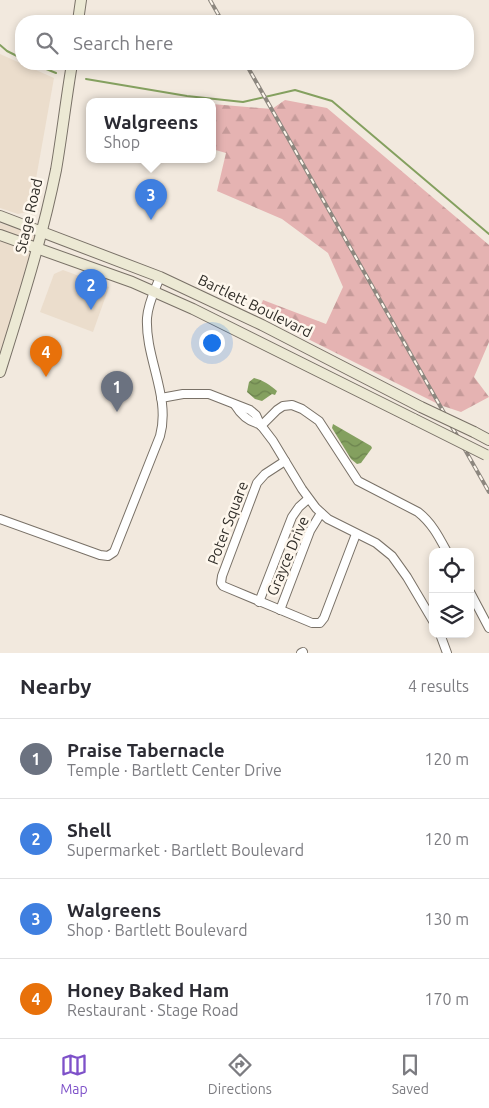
<!DOCTYPE html>
<html lang="en">
<head>
<meta charset="utf-8">
<style>
	:root { --surface:#fff; --page:#f2f2f3; --text:#2b2b33; --muted:#7c7c81; --line:#e1e1e2; --accent:#7e51c9 }
	body { margin:0; font-family:Ubuntu,sans-serif; background:var(--page); color:var(--text) }
	.controls { position:absolute; right:15px; bottom:15px; display:grid; overflow:hidden; border-radius:10px; box-shadow:0 2px 8px #0003 }
	.controls button { width:45px; height:45px; display:grid; place-items:center; padding:0; border:0; border-bottom:1px solid var(--line); background:var(--surface); color:var(--text); font:25px sans-serif }
	.you { position:absolute; left:211px; top:342px; width:18px; height:18px; margin:-12px; border:4px solid #fff; border-radius:50%; background:#1a73e8; box-shadow:0 0 0 8px #1a73e833 }
	.badge { display:grid; place-items:center; width:32px; height:32px; border-radius:50%; background:var(--accent); color:#fff; font-size:16px; font-weight:700 }
	.pin { position:absolute; translate:-50% -41px; filter:drop-shadow(0 1px 2px #0008) }
	.pin::after { content:''; position:absolute; top:26px; width:18px; height:15px; background:inherit; clip-path:polygon(0 0,100% 0,50% 100%) }
	.popup { position:absolute; left:86px; top:98px; width:130px; height:65px; box-sizing:border-box; display:grid; place-content:center; border-radius:10px; background:var(--surface); filter:drop-shadow(0 1px 4px #0005); font-size:16px; white-space:nowrap; color:var(--muted) }
	.popup b { font-size:19px; color:var(--text) }
	.popup::after { content:''; position:absolute; left:50%; top:100%; margin-left:-10px; border:10px solid transparent; border-top-color:var(--surface) }
	.list { margin:0; padding:0; list-style:none }
	h2 { display:flex; justify-content:space-between; align-items:center; height:65px; margin:0; padding:0 20px; font-size:21px }
	h2 small { font-size:16px; font-weight:400; color:var(--muted) }
	.list li { display:grid; grid-template-columns:32px 1fr auto; gap:15px; align-items:center; box-sizing:border-box; height:80px; padding:0 20px; border-top:1px solid var(--line) }
	.list b { display:block; font-size:19px; white-space:nowrap }
	.list p { margin:0; font-size:16px; white-space:nowrap; color:var(--muted) }
	.list em { font-size:16px; font-style:normal; color:var(--muted) }
	.icon { flex:none; width:28px; height:28px; fill:none; stroke:currentColor; stroke-width:2; stroke-linecap:round; stroke-linejoin:round }
	.map { position:relative; flex:none; width:489px; height:653px; overflow:hidden }
	.search { position:absolute; background:var(--surface); box-shadow:0 2px 8px #0003; left:15px; right:15px; top:15px; height:55px; display:flex; align-items:center; gap:12px; box-sizing:border-box; padding:0 18px; border-radius:20px; color:var(--muted); font-size:19px }
	.sheet { height:385px; background:var(--surface) }
	nav { display:flex; justify-content:space-around; align-items:center; box-sizing:border-box; height:70px; border-top:1px solid var(--line); background:var(--surface); font-size:14px; color:var(--muted) }
	nav a { display:grid; justify-items:center; gap:2px }
	nav .on { color:var(--accent) }
	.map>svg:first-child { display:block }
</style>
</head>
<body>
<div class="map">
<svg width="489" height="653" viewBox="0 0 489 653">
	<defs>
		<pattern id="forest-firs" width="22" height="20" patternUnits="userSpaceOnUse" patternTransform="scale(1.25)"><rect width="22" height="20" fill="#e5b3b2"/><path d="M5 1l3.5 6h-7zM16 11l3.5 6h-7z" fill="#c59a99"/></pattern>
		<pattern id="water-waves" width="16" height="10" patternUnits="userSpaceOnUse" patternTransform="scale(1.25)"><rect width="16" height="10" fill="#84a05f"/><path d="M0 5q4-4 8 0t8 0" fill="none" stroke="#6c834e"/></pattern>
	</defs>
	<rect width="100%" height="100%" fill="#f2e9de"/>
	<g fill="#ebddcc">
		<path d="M0,54L54,78L32,201L27,212L18,214L0,208Z"/>
		<path d="M0,223L40,237L0,372Z"/>
		<path d="M63,270L109,287L93,332L40,312L54,274Z"/>
	</g>
	<path fill="url(#forest-firs)" d="M285,100L327,108L489,245V342L474,377L489,397L461,412L440,405L258,314L263,300L326,324L343,287L328,253L282,219L217,191L226,153L212,149V104L272,109Z"/>
	<g fill="url(#water-waves)">
		<path d="M254,378C263,380 270,385 277,391L275,395L272,394L262,401L255,399L247,392L249,382Z"/>
		<path d="M333,424L371,446L372,448L361,463L357,464L351,459L332,428Z"/>
	</g>
	<g fill="none" stroke-linecap="round" stroke-linejoin="round">
		<g stroke="#84a05f" stroke-width="2">
			<path d="M0,45L7,51L21,58"/>
			<path d="M34,64L56,73"/>
			<path d="M86,79L187,96L243,102L295,90L332,101L489,234"/>
		</g>
		<g stroke="#797167" stroke-width="10">
			<g id="street">
				<path d="M161,398L183,394H209L250,410L256,415L260,424L273,441L302,489L316,508L328,519L376,543L392,556L407,577L433,621"/>
				<path d="M235,405C241,415 248,422 260,424"/>
				<path d="M261,426L277,410L283,406L292,405L302,409L319,421L358,481L418,512C432,523 439,537 447,552"/>
				<path d="M285,461L265,474L257,483L222,576L221,583L223,586L312,623H320L324,618L356,534"/>
				<path d="M0,519L100,555L108,556L114,552L160,436C171,397 145,358 147,318C148,303 155,290 160,277"/>
				<path d="M470,592L489,628"/>
				<path d="M259,602L292,517L299,507L308,499"/>
				<path d="M280,610L310,531L321,513"/>
				<path d="M440,634L447,653"/>
				<path d="M301,653L303,652"/>
			</g>
		</g>
		<g stroke="#797167" stroke-width="12">
			<g id="secondary">
				<path d="M78,21L81,0"/>
				<path d="M0,216L160,277L262,325L421,407"/>
				<path d="M0,235L132,282L193,309L414,419"/>
				<path d="M0,372C21,305 42,239 56,170C62,135 66,99 72,64"/>
				<path d="M474,432L489,440"/>
			</g>
		</g>
		<use href="#street" stroke="#fff" stroke-width="8"/>
		<use href="#secondary" stroke="#ece9d4" stroke-width="10"/>
		<g stroke="#8d877f" stroke-width="4">
			<g id="rail">
				<path d="M210,0L222,21"/>
				<path d="M246,64L489,492"/>
			</g>
		</g>
		<use href="#rail" stroke="#fef7ed" stroke-width="2" stroke-dasharray="5.5" stroke-linecap="butt"/>
		<g stroke="#797167" stroke-width="12" stroke-linecap="butt">
			<g id="secondary-bridge">
				<path d="M421,407L474,432"/>
				<path d="M414,419L486,455"/>
			</g>
		</g>
		<use href="#secondary-bridge" stroke="#ece9d4" stroke-width="10"/>
	</g>
	<g text-anchor="middle" stroke-width="5" stroke-linejoin="round" paint-order="stroke">
		<g font-size="15" fill="#302d28" stroke="#fef7ed">
			<text transform="translate(29 216) rotate(-77)" y="5">Stage Road</text>
			<text transform="translate(255 306) rotate(26)" y="5">Bartlett Boulevard</text>
			<text transform="translate(228 523) rotate(-69)" y="5">Poter Square</text>
			<text transform="translate(288 556) rotate(-67)" y="5">Grayce Drive</text>
		</g>
	</g>
</svg>
<div class="controls">
<button><svg class="icon" aria-label="locate" viewBox="0 0 24 24"><circle cx="12" cy="12" r="6"/><path d="M12 2v4M12 18v4M2 12h4M18 12h4"/></svg></button>
<button><svg class="icon" aria-label="layers" viewBox="0 0 24 24"><path d="M12 4l9 5-9 5-9-5zM3 14l9 5 9-5"/></svg></button>
</div>
<div class="you"></div>
<div class="pin badge" style="left:117px;top:412px;background:#6b7280">1</div>
<div class="pin badge" style="left:91px;top:310px;background:#3f7fe0">2</div>
<div class="pin badge" style="left:151px;top:220px;background:#3f7fe0">3</div>
<div class="popup"><b>Walgreens</b>Shop</div>
<div class="pin badge" style="left:46px;top:377px;background:#e8710a">4</div>
<div class="search"><svg class="icon" aria-label="search" viewBox="0 0 24 24"><circle cx="10" cy="10" r="6"/><path d="M15 15l6 6"/></svg>Search here</div>
</div>
<section class="sheet">
<h2>Nearby<small>4 results</small></h2>
<ul class="list">
<li><span class="badge" style="background:#6b7280">1</span><div><b>Praise Tabernacle</b><p>Temple · Bartlett Center Drive</p></div><em>120 m</em></li>
<li><span class="badge" style="background:#3f7fe0">2</span><div><b>Shell</b><p>Supermarket · Bartlett Boulevard</p></div><em>120 m</em></li>
<li><span class="badge" style="background:#3f7fe0">3</span><div><b>Walgreens</b><p>Shop · Bartlett Boulevard</p></div><em>130 m</em></li>
<li><span class="badge" style="background:#e8710a">4</span><div><b>Honey Baked Ham</b><p>Restaurant · Stage Road</p></div><em>170 m</em></li>
</ul>
</section>
<nav>
<a class="on"><svg class="icon" aria-label="map" viewBox="0 0 24 24"><path d="M3 6l6-2 6 2 6-2v14l-6 2-6-2-6 2zM9 4v14M15 6v14"/></svg>Map</a>
<a><svg class="icon" aria-label="directions" viewBox="0 0 24 24"><path d="M12 3l9 9-9 9-9-9zM9 14v-3h6M13 9l2 2-2 2"/></svg>Directions</a>
<a><svg class="icon" aria-label="saved" viewBox="0 0 24 24"><path d="M7 4h10v16l-5-4-5 4z"/></svg>Saved</a>
</nav>
</body>
</html>
